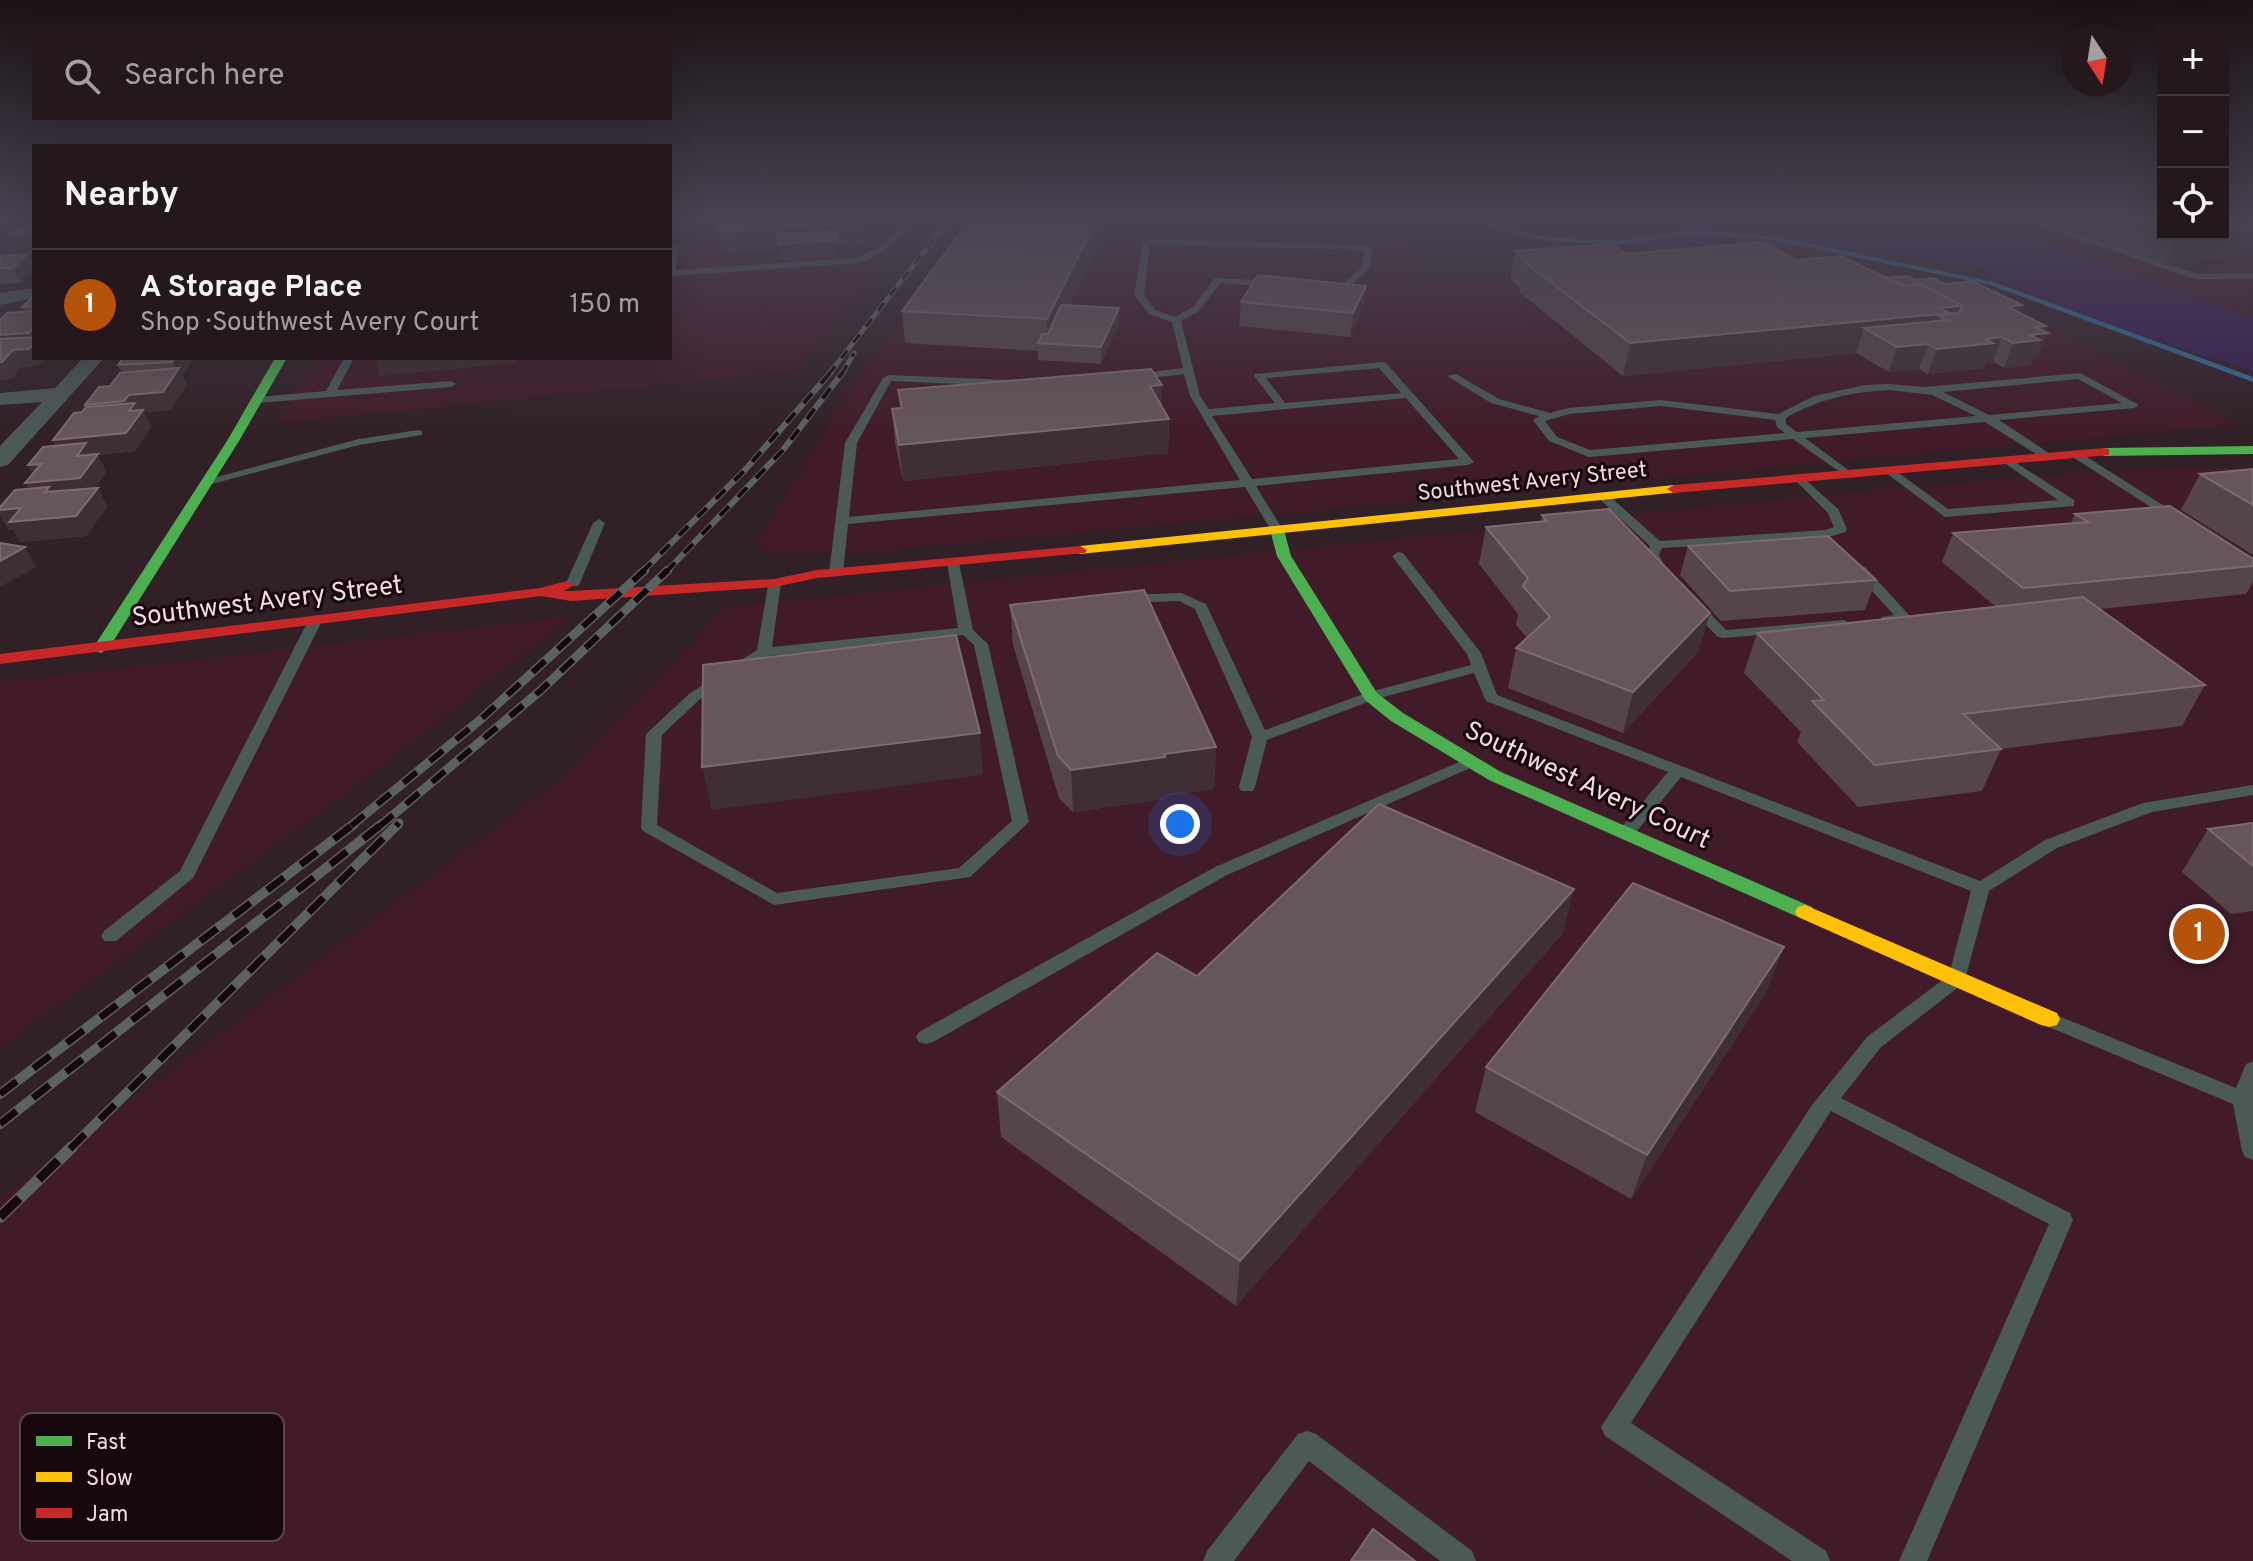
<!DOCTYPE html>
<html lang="en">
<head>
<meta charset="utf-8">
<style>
	:root { --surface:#25181c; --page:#312529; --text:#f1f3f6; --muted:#a3a0a3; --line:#42373b; --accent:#b45309 }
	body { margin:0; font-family:Overpass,sans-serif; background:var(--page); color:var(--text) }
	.controls { position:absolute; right:24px; top:24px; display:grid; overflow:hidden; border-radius:0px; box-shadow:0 8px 32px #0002 }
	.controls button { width:72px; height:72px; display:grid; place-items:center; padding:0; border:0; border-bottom:2px solid var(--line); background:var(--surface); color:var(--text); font:40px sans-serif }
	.compass { position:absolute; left:2061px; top:24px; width:72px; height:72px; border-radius:50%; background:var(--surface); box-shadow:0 8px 32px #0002; rotate:168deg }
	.you { position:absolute; left:1180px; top:824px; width:28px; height:28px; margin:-20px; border:6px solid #fff; border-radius:50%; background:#1a73e8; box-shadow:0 0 0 12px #1a73e833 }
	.badge { display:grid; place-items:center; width:52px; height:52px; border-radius:50%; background:var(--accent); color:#fff; font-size:26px; font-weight:700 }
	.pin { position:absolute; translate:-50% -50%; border:4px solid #fff; box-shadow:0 2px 8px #0006 }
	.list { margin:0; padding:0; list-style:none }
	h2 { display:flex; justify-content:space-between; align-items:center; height:104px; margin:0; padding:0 32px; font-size:34px }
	h2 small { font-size:26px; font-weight:400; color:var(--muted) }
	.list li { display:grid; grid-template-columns:52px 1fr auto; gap:24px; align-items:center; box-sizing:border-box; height:112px; padding:0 32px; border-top:2px solid var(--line) }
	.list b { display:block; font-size:30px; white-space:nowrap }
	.list p { margin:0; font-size:26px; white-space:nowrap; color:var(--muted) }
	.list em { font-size:26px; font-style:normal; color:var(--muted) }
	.icon { flex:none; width:44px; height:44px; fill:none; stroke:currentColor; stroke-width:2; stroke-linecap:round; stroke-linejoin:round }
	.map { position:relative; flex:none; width:2253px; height:1561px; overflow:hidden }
	.search { position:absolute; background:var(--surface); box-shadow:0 8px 32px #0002; left:32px; top:32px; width:640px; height:88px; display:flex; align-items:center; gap:20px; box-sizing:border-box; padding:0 28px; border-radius:0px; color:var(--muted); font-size:30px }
	.panel { position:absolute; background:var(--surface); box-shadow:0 8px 32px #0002; left:32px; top:144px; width:640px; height:216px; border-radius:0px }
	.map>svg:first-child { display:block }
</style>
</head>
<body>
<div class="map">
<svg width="2253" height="1561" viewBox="0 0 2253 1561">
	<rect width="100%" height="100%" fill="#312026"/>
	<g fill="#411b29">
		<path d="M670,217H922L796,371L278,423L316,358H670Z"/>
		<path d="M979,217H1393L1414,229L1417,282L1660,264L1787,265L1904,275L1982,294L2241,424L872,552L771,553L755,545L848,394Z"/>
		<path d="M1960,217H2163V234H2223L2253,217V318Z"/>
		<path d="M2224,467L2253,468V1561H0V1198L561,780L726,607L1852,492L2129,469Z"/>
		<path d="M572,616L355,787L0,1048V682Z"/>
	</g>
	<path fill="#371d55" d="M1462,217H1960L2253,318V371L2062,311L1980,268L1878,250L1614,245L1490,225Z"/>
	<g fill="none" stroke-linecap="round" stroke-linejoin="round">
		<path fill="#2e6e97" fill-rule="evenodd" d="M1463,217H1472L1521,232L1557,238L1621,240L1692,230L1773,236L1994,282L2253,377V382L1990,285L1773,240L1692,234L1621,244L1557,242L1518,235Z"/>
		<g fill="#4b5957" fill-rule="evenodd">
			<path d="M908,217H916C899,238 884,255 858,263L670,276V242L678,245L676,270L856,258L881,246Z"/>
			<path d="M2016,217H2028L2198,274L2253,273V279H2194Z"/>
			<path d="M1143,239L1372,246L1370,268L1343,292L1324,288L1329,285L1341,286L1362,267L1364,250L1150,244L1144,295L1155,310L1175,317L1193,307L1215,278L1274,281L1278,284L1274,287L1220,283L1199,311L1181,321L1200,396L1209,409L1275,403L1254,376L1255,374L1382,362L1386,363L1474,462L1468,465L1256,486L1283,530L1277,534L1271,530L1245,487L848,524L843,573L841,576H831L829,573L845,443L883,378L888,375L1009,380L1014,383L1009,386L891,381L857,443L849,517L1240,480L1190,396L1184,374L1135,380L1130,377L1135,374L1183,368L1172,322L1149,314L1134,295ZM1379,368L1401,393L1285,403L1266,378ZM1406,398L1459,459L1252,479L1212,416Z"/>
			<path d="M344,358H354L337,390L451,381L456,384L451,387L258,403L253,400L258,397L326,391Z"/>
			<path d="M2080,373L2139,405L2134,408L1999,420L2052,455V459H2044L1985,422L1805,438L1851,472L1853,474L1847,477L1793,439L1589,457L1549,441L1533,420L1539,416L1491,403L1447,376L1456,374L1499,399L1550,413L1568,408L1661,400L1778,414L1814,396L1865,385L1889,384L1924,387ZM2078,379L2122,403L1989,415L1943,392ZM1889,390L1932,395L1976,416L1797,432L1786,424V418C1818,399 1852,392 1889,390ZM1661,406L1775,420L1777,427L1785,433L1590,450L1557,437L1545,421L1569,414Z"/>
			<path d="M418,430L422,431V435L359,445L208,485L202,481L359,439Z"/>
			<path d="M2071,452H2079L2183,518L2177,522L2173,521L2071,456Z"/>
			<path d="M2007,457L2074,500V506L1945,517L1882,470L1892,468L1948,509L2058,500L2003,462L2001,460Z"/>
			<path d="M1799,474L1838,509L1847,529L1845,532L1826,538L1662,548L1659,555L1668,573L1661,577L1654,573L1647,555L1650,546L1597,497L1599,494H1607L1660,541L1825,530L1834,527L1828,513L1793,478Z"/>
			<path d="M599,519L605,523L580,583L578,586H568L566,583L593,523Z"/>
			<path d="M1398,552L1403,553L1481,653L1497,695L1980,881L2045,840L2143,803L2253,785V795L2152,812L2057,848L1989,891L1964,983L1881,1047L1841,1098L2070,1213L2073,1220L1927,1561H1899L2049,1224L1831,1111L1631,1423L1826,1551L1830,1561H1792L1605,1436L1601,1427L1812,1105L1867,1037L1949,975L1971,891L1681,777L1632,837H1620L1618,833L1620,829L1668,772L1486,701L1474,673L1376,699L1267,740L1255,787L1253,791H1241L1239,787L1252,737L1195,609L1179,601L1125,603L1118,599L1125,595L1181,593L1206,604L1265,730L1366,693L1471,665L1467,654L1392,556Z"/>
			<path d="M953,559L959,563L973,630L988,644L1029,822L970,877L774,905L643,831L641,827L646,734L689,694L757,650L769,580H779L781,583L772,647L958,628L947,563ZM963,635L974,645L1012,821L959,868L777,893L657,825L662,735L699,700L768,656Z"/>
			<path d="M1860,566L1865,567L1910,616L1912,619L1910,622L1882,623L1880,620L1882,617L1894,615L1853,570Z"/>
			<path d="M1695,602L1700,603L1726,630L1844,620L1851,624L1844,628L1723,638L1718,637L1690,609V603Z"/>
			<path d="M315,617L322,621L193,878L116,941H104L101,936L104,931L180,871L308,621Z"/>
			<path d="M1471,757L1477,759L1479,762L1477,765L1227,875L933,1042L926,1044L919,1042L916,1037L919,1032L1215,867Z"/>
			<path d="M2051,1013L2236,1088L2246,1064L2253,1061V1160L2245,1157L2242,1151L2233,1104L2044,1025L2041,1020L2044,1015Z"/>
			<path d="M1307,1431L1316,1434L1472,1551L1476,1561H1440L1309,1461L1234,1561H1203L1207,1551L1298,1434Z"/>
		</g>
		<g fill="#4b5957" fill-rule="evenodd">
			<path d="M34,288V298L0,305V293Z"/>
			<path d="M83,358H104L8,465L0,467V446L42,402L0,405V393L55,388Z"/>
		</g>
		<g fill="#4caf50" fill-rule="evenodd">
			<path d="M275,358H287L239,441L109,648L101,653L95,651L93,648L227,441Z"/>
			<path d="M2253,446V454L2104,456L2098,452L2104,448Z"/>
			<path d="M1277,526L1284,530L1291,556L1377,693L1403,713L1501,772L1812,907L1815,912L1812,917H1798L1489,780L1391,721L1365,700L1277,556L1270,530Z"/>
		</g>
		<g fill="#ffc107" fill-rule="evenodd">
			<path d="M1674,485L1681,489L1679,492L1080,554L1073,550L1080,546Z"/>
			<path d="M1805,905L2057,1013L2060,1019L2057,1025L2049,1027L2041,1025L1798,917L1795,912L1798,907Z"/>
		</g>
		<g fill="#c62828" fill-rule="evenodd">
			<path d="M2104,448L2109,449V455L1674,493L1667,489L1674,485Z"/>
			<path d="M1080,546L1087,550L1085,553L817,578L774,587L571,601L541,596L0,664V654L540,588L567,581L574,585L564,591H571L774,579L817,570Z"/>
		</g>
		<g stroke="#5b6362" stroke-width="5">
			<g id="rail-far4">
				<path d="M829,374L951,217"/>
				<path d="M842,374L854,353"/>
			</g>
		</g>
		<g stroke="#5b6362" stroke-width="6">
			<g id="rail-far3">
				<path d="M642,572L745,470L831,372"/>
				<path d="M666,572L783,450L843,372"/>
			</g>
		</g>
		<g stroke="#5b6362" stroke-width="9">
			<g id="rail-far2">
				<path d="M351,826L480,720L645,570"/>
				<path d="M380,826L540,691L668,570"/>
				<path d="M396,826L399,823"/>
			</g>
		</g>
		<g stroke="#5b6362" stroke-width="10">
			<g id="rail-far1">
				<path d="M0,1094L354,824"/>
				<path d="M0,1124L382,824"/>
				<path d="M70,1149L398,824"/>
			</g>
		</g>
		<g stroke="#5b6362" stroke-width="12">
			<path id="rail" d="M0,1217L72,1147"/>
		</g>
		<use href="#rail-far4" stroke="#17080d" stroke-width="3" stroke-dasharray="10" stroke-linecap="butt"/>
		<use href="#rail-far3" stroke="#17080d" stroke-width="4" stroke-dasharray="13" stroke-linecap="butt"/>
		<use href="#rail-far2" stroke="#17080d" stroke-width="6" stroke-dasharray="17" stroke-linecap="butt"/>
		<use href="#rail-far1" stroke="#17080d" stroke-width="7" stroke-dasharray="21" stroke-linecap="butt"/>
		<use href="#rail" stroke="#17080d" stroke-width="9" stroke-dasharray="27" stroke-linecap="butt"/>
	</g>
	<g fill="#554448">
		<path d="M2078,217H2163V234H2223L2165,265L2073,229Z"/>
		<path d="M1105,232L1070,305L1119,308V324L1101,364L1038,360V351L905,343L902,311Z"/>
		<path d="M1515,251L1796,260L1886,278L1915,280L1945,284L2022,305L2019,312L2046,326L2038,358L2033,359L2030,365L2004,368L1993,362L1986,363L1984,368L1928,374L1919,369L1889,372L1856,353L1623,376L1519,292L1520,288L1510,280Z"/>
		<path d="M28,254L21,283L0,284V256Z"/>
		<path d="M1366,286L1363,309L1350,337L1239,326L1241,302Z"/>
		<path d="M34,296V358L37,366L21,367L11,379L25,312L22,307Z"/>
		<path d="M194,358L182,375L187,385L170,410L144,412L151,427L135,451L98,455L106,472L95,488H98L107,507L86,536L20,542L13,529L8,530L28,489L33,474L28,465L56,446L53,440L122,373L118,365Z"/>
		<path d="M1162,385V407L1169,419L1168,453L903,481L895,443L892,409L900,408L898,390Z"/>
		<path d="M2253,469V555L2181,510L2200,474Z"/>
		<path d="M2075,514L2253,559V582L2246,594L2100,609L2205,685L2182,726L2001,749L1982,791L1858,807L1797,742L1801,732L1744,673L1757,633L1996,607L1942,562L1953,533L2071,523Z"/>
		<path d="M1542,515L1710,613L1698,652L1623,733L1508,688L1516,648L1527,638L1516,625L1518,614L1479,564L1486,527L1541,522Z"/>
		<path d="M1688,546L1876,580L1865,610L1721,621L1680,575Z"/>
		<path d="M1010,605L1216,747L1214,789L1165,796V799L1073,812L1059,798L1013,645Z"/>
		<path d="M2253,823V911L2231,914L2182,872L2208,829Z"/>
		<path d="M1563,933L1236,1306L1001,1137L997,1092L1197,976Z"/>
		<path d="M1767,991L1631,1199L1475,1112L1486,1067Z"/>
	</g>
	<g fill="#3f2f34">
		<path d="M0,217H6L0,229Z"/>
		<path d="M670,217H703L702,231L670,233Z"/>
		<path d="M860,217H887L888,226L864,227L866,244L837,246L838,255L781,259L777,235L779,250L721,254L718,232Z"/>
		<path d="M1098,217H1105V232L1052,344H1048L1047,319Z"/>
		<path d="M2253,228V255L2165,265L2177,236L2196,234H2223V231Z"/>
		<path d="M34,232V239L17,240L14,233Z"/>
		<path d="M28,254L34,267V270L21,283L13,268Z"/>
		<path d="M1366,286L1363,309L1350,337L1353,313Z"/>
		<path d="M2022,305L2012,329L2008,307Z"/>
		<path d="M1962,306L1950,337L1928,344L1919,369L1889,372L1897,347L1864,328L1856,353L1623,376L1630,343Z"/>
		<path d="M1119,308V324L1101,364V347Z"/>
		<path d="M2046,326L2043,334L2048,333L2038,358L2033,359L2030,365L2004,368L2013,343L2034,327Z"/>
		<path d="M34,327V358H45L37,366L21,367L11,379L0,380V335Z"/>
		<path d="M2002,337L1993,362L1986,363L1984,368L1928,374L1937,349L1985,339Z"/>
		<path d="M175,358H194L182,375L187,385L170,410L144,412L151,427L135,451L98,455L106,472L89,497L35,502L25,483L37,482L28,465L62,458L53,440L93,423L85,405L129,395L177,372L172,362Z"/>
		<path d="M375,358H517L516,363L380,376Z"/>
		<path d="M1162,385V419H1169L1168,453L903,481L899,445L1150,386Z"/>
		<path d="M98,488L107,507L86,536L20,542L13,529L8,530L0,515V510Z"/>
		<path d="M25,547L36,567L0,587V561Z"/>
		<path d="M1710,613L1698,652L1623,733L1633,692Z"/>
		<path d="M980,733L983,775L712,810L702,767Z"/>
		<path d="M1216,747L1214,789L1165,796V799L1073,812L1071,770L1164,754Z"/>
		<path d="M1574,889L1563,933L1236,1306L1240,1261Z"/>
		<path d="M1784,947L1767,991L1631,1199L1647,1155Z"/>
	</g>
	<g fill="#665559" stroke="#7c6a6e" stroke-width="2">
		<path d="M718,217H862L863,222L718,232Z"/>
		<path d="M972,217H1098L1047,319L902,311Z"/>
		<path d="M2125,217H2163V231Z"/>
		<path d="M2223,217H2253V228L2223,231Z"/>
		<path d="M34,224V232L14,233L24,225Z"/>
		<path d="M835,231L837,240L779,244L777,235Z"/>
		<path d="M2171,234H2196L2177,236Z"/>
		<path d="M1764,242L1796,260L1841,256L1903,286L1921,284L1962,306L1939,308L1950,313L1630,343L1524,262H1529L1515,251L1612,244L1626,254Z"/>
		<path d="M28,254L13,268H0V256Z"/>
		<path d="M1258,275L1366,286L1353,313L1241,302Z"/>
		<path d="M1909,276L1915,280L1933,278L1945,284L1972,281L2022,305L2008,307L2046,326L2034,327L2048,333L2030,335L2040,340L2013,343L2002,337L1985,339L1993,343L1937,349L1928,344L1897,347L1864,328L1947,320L1937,315L1959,313L1962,306L1921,284L1903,286L1886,278Z"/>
		<path d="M34,296V306L22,307Z"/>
		<path d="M1061,305L1119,308L1101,347L1038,343L1042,334H1048Z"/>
		<path d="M34,311V327L29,333L0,335V320L7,313Z"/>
		<path d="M34,337V344L29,349L13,350L2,362H0V339Z"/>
		<path d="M123,358H175L172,362L118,365Z"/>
		<path d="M179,368L163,392L129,395L124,401L85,405L99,387L110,386L120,373Z"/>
		<path d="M1151,369L1162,385L1150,386L1169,419L899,445L892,409L902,408L898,390Z"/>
		<path d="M135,403L129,411L143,410L126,433L53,440L74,413L82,412L86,407Z"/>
		<path d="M86,443L77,456L98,454L80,478L25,483L41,464L28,465L43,447Z"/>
		<path d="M2253,469V505L2200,474Z"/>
		<path d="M49,487L45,492L98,488L76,516L9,522L21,508L0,510V507L15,490Z"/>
		<path d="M2170,506L2253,559V566L2023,588L1953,533L2088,522L2075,514Z"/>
		<path d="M1609,509L1710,613L1633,692L1516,648L1550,617L1523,586L1528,578L1486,527L1547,521L1542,515Z"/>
		<path d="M1828,536L1876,580L1730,591L1688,546Z"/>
		<path d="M0,543L25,547L0,561Z"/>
		<path d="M1144,590L1216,747L1164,754L1165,757L1071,770L1058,756L1010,605Z"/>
		<path d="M2083,597L2205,685L1963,714L2001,749L1875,765L1812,701L1824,700L1757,633Z"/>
		<path d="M956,635L980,733L702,767L703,665Z"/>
		<path d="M1379,804L1574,889L1240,1261L997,1092L1157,953L1197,976Z"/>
		<path d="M2253,823V866L2208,829Z"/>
		<path d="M1633,883L1784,947L1647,1155L1486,1067Z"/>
		<path d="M1373,1529L1415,1561H1351Z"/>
	</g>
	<linearGradient id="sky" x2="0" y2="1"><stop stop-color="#1b1215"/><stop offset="0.5" stop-color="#484252"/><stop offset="1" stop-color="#484252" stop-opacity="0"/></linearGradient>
	<rect width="2253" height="436" fill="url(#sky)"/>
	<g text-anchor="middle" stroke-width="6" stroke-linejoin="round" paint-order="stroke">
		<g font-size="22" fill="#f2dbe1" stroke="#17080d">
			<text transform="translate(1532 480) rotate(-6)" y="8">Southwest Avery Street</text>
		</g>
		<g font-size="26" fill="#f2dbe1" stroke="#17080d">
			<text transform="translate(267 600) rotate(-7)" y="9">Southwest Avery Street</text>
			<text transform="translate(1588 784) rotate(25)" y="9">Southwest Avery Court</text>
		</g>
	</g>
	<rect x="20" y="1413" width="264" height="128" rx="12" fill="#17080d" stroke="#59474d" stroke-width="2"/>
	<rect x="36" y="1436" width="36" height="10" fill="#4caf50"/>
	<rect x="36" y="1472" width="36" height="10" fill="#ffc107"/>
	<rect x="36" y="1508" width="36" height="10" fill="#c62828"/>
	<g font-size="22" fill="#f2dbe1">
		<text x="86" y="1449">Fast</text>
		<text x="86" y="1485">Slow</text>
		<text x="86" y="1521">Jam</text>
	</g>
</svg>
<div class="controls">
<button>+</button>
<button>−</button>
<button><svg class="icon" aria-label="locate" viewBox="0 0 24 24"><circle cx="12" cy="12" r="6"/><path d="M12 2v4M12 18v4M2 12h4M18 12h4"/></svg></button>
</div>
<svg class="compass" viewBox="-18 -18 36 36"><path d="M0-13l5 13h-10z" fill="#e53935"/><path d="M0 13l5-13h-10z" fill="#a3a0a3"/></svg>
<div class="you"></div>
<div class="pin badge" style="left:2199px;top:934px">1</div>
<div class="search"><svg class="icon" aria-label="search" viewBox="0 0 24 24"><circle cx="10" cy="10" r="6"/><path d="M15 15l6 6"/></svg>Search here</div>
<section class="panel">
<h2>Nearby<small></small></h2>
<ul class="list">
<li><span class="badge">1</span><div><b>A Storage Place</b><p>Shop · Southwest Avery Court</p></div><em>150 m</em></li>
</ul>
</section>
</div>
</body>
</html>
